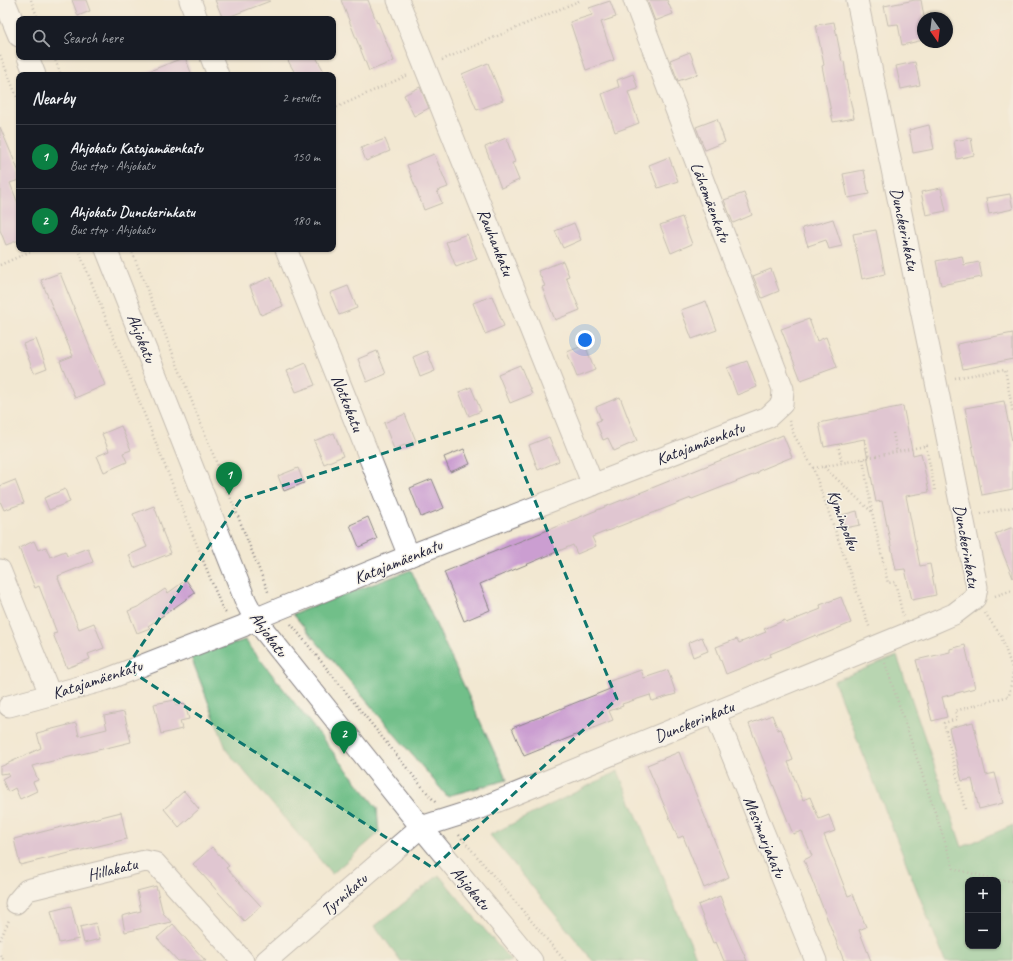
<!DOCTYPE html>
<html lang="en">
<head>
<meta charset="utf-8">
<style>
	:root { --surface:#171b24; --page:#20242c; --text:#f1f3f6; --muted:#9ea1a6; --line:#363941; --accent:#0b8043 }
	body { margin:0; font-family:Caveat,sans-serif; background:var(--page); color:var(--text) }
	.controls { position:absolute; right:12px; bottom:12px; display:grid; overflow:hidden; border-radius:8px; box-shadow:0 1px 3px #0004 }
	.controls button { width:36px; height:36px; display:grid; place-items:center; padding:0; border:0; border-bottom:1px solid var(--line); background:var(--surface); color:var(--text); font:20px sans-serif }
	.compass { position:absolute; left:917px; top:12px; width:36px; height:36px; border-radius:50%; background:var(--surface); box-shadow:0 1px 3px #0004; rotate:166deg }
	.you { position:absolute; left:585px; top:340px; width:14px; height:14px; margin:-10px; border:3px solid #fff; border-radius:50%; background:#1a73e8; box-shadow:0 0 0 6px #1a73e833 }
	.badge { display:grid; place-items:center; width:26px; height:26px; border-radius:50%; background:var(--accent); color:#fff; font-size:13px; font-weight:700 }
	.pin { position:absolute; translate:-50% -33px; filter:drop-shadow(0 1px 2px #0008) }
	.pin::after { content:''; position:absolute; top:21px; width:14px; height:12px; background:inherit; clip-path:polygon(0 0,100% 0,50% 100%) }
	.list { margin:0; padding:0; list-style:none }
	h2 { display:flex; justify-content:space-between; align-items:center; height:52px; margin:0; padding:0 16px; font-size:17px }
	h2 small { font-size:13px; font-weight:400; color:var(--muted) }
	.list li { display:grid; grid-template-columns:26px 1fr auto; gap:12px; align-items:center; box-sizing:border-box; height:64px; padding:0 16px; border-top:1px solid var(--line) }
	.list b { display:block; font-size:15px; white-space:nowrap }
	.list p { margin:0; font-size:13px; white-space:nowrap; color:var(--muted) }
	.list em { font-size:13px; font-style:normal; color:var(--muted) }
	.icon { flex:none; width:22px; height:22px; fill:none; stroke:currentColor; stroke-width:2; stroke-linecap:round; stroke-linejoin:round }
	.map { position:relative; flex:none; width:1013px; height:961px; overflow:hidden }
	.search { position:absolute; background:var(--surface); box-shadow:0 1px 3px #0004; left:16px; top:16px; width:320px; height:44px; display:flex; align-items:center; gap:10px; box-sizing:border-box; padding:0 14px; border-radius:8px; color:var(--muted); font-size:15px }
	.panel { position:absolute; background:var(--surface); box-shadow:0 1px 3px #0004; left:16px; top:72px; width:320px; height:180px; border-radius:8px }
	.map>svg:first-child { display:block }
</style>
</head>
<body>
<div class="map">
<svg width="1013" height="961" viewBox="0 0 1013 961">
	<rect width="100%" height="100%" fill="#f7f3e8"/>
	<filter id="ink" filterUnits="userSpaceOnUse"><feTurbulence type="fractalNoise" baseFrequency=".025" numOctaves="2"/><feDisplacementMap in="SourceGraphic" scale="8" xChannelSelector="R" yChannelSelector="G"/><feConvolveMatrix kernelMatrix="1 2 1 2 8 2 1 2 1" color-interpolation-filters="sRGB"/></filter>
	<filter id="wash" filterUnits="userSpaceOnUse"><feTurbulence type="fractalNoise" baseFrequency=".012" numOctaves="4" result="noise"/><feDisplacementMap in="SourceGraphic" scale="16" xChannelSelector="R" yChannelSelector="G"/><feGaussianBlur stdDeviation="0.9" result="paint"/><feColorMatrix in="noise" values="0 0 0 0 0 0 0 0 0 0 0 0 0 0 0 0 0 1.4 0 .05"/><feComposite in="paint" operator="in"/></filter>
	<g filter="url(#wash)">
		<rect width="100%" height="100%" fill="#f2e8d2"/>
		<g fill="#71bf89" stroke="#4a7062" fill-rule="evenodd">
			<path d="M411,570L507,780L447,796L293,614Z"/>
			<path d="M245,640L377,808L379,833L332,874L227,751L191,657Z"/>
			<path d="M897,656L962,847L1013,825V961H945L834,681ZM968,880H998V946H968Z"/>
			<path d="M618,771L698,961H593L490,835Z"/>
			<path d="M439,875L511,961H401L375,926Z"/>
		</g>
		<g id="blocks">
			<g fill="#cb9ed1">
				<path d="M72,0H86L90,11L78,16Z"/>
				<path d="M215,0H270V1L223,19Z"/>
				<path d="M341,0H368L377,23L378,22L394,61L369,71Z"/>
				<path d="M647,0H667L673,14L655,21Z"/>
				<path d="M915,0H921L924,17L942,14L943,18H923V40L902,45L898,24L888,25L884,6Z"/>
				<path d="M610,1L616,17L601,22L614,60L586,70L570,22L592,15L589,8Z"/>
				<path d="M834,22L842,62L844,61L846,75H845L854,118L833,122L822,66L824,65L816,25Z"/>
				<path d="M690,52L698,74L678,81L670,60Z"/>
				<path d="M185,57L192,75H142V74Z"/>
				<path d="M286,57H316L326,75H296Z"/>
				<path d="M915,62L920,85L901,89L896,66Z"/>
				<path d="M488,63L503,100L477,110L462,74Z"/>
				<path d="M633,74L638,89L628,92L639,123L615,132L602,94L619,87L617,80Z"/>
				<path d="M420,87L429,108L414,116L404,95Z"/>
				<path d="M717,119L725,142L705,150L696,127Z"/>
				<path d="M929,125L934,149L913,153L909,130Z"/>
				<path d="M0,127L19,172V180L10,183L19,206V240L6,245L0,230Z"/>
				<path d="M506,138L515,162L512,163L519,180L501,188L485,147Z"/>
				<path d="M971,138L974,155L957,159L954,141Z"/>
				<path d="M385,139L390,151L366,161L361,148Z"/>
				<path d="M434,154L448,187L437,191L442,203L424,210L407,165Z"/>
				<path d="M669,157L678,181L658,188L649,165Z"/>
				<path d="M864,170L869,194L848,198L843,174Z"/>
				<path d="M941,188L946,211L926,215L921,192Z"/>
				<path d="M744,193L752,215L733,223L724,200Z"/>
				<path d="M1010,194L1013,209L989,214L986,198Z"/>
				<path d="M682,217L692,244L671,253L660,225Z"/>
				<path d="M833,219L842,246L829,249L826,240L808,246L802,228Z"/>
				<path d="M574,223L581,240L563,248L555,231Z"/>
				<path d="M876,230L885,274L862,279L853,234Z"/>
				<path d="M467,234L477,259L456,267L446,242Z"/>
				<path d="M962,256L964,265L979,262L982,277L941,285L936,261Z"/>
				<path d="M563,261L569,276L566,277L580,310L555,320L542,287L545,286L538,271Z"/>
				<path d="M771,269L779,291L762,298L753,276Z"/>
				<path d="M60,273L105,385L75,398L60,361L73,356L41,280Z"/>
				<path d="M271,277L283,306L261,315L250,286Z"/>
				<path d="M348,286L357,308L339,315L330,293Z"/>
				<path d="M492,296L504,326L485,334L473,303Z"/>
				<path d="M706,301L717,330L692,339L681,310Z"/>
				<path d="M809,319L817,341L826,337L837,367L801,380L781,329Z"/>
				<path d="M1013,333V359L963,369L957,344Z"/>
				<path d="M36,339L47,368L34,373L23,344Z"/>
				<path d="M585,345L595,370L577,377L567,352Z"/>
				<path d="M377,351L386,374L367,382L358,359Z"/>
				<path d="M427,351L435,371L420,377L413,357Z"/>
				<path d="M747,361L757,387L737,395L727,368Z"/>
				<path d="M306,363L315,385L296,392L287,371Z"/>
				<path d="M520,365L532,394L510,403L498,374Z"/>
				<path d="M471,387L481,411L469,416L459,392Z"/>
				<path d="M620,397L637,441L614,451L608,438L603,440L596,422L601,420L596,407Z"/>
				<path d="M1004,401L1013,446V489L982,495L965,408Z"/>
				<path d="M903,406L913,455L921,453L929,492L906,496L920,566L930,564L936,595L912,600L905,569L896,570L882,501L876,502L864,439L824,447L819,423Z"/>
				<path d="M405,414L416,441L394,449L384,423Z"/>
				<path d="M121,426L131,450L123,453L127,462L104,472L97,456L109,451L102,434Z"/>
				<path d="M334,433L343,456L324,464L314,441Z"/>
				<path d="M783,435L792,457L758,471V473L692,499L691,498L592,537L596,546L577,554L573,545L480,584L490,610L464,621L444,572Z"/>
				<path d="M549,437L559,461L538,470L529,445Z"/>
				<path d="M464,449L470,464L450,472L444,457Z"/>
				<path d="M298,468L304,483L284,491L278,476Z"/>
				<path d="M432,479L444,508L421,517L410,488Z"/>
				<path d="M15,480L24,503L4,510L0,501V486Z"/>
				<path d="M65,489L70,502L49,510L44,498Z"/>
				<path d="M154,506L163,530H162L171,553L134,568L129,555L147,547L133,514Z"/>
				<path d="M857,511L860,525L845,528L842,515Z"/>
				<path d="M368,517L377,539L359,547L350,525Z"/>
				<path d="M1013,527V578L995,534Z"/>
				<path d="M34,541L38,550L46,547L50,557L65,551L67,556L88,548L93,562L58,576L59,578H58L79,629L94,623L104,648L88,654L90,659L67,668L53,634L57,633L39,586L35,588L19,548Z"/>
				<path d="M186,580L195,593L148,626L150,628L137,633L128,611L140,606L165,589L168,593Z"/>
				<path d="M841,597L851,623L817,637L816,635L770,654L771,656L726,674L716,647L737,639L739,643L766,632L764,629L785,620L786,623L821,609L820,605Z"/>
				<path d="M702,637L708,651L693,657L688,643Z"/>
				<path d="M965,645L975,688L942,697L947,717L932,721L916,660L950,652V649Z"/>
				<path d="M641,670L644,678L668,670L676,694L652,701L650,695L622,704L623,706L609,711L613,720L524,756L512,728L610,689L607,682Z"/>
				<path d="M175,700L176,705L185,704L189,719L180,721L182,729L161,734L154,704Z"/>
				<path d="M124,712L131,742L32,766L38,780L33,782L37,791L20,799L15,788L8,792L2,779L9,775L8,773L0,774V767L41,748L37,733L76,723L79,736L107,729L104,716Z"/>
				<path d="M772,715L778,730L781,729L793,760L788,762L803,800L810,797L819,819L829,815L835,831L824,835L848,896L853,894L866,927L859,930L871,961H844L804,860L812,856L802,831L793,834L749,724Z"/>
				<path d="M973,722L986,775L995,773L1003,803L979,809L972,779L962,781L949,728Z"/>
				<path d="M679,752L729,877L704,888L683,836L678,838L647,765Z"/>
				<path d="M184,791L199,809L179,827L164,809Z"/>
				<path d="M121,812L127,839L20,865L14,839Z"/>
				<path d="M212,847L229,866L226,868L261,906L244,921L193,864Z"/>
				<path d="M156,886L163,913L171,922L125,932L122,916L141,911L137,891Z"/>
				<path d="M720,896L735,934L747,961H724L716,942L713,943L698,905Z"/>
				<path d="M71,906L79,939L59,943L51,911Z"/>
				<path d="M96,923L100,939L84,943L80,927Z"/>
				<path d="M173,924L193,947L206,961H178L157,938Z"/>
			</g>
		</g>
	</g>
	<g filter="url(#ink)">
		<use href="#blocks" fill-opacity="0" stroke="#8a8586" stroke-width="1"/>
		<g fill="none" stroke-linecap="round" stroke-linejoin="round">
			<g stroke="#8a8586" stroke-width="23">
				<g id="street">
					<path d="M4,0L19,36"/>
					<path d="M190,0L197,19"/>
					<path d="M398,0L593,485"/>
					<path d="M28,57L35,75"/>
					<path d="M211,57L218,75"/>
					<path d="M106,249L246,602L255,619L421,827L532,961"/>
					<path d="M286,249L409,556"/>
					<path d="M0,570L50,694"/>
					<path d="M9,706L105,680L243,626L255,619L279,609L409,556L768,417L782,404L783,389L634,0"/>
					<path d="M715,713L816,961"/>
					<path d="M16,903L27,890L145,861L155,863L243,961"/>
					<path d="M266,961L421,827L481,808L933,623L954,614L975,598L977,587L936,382L857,0"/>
				</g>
			</g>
			<g stroke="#8a8586" stroke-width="2.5" stroke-dasharray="1 3" stroke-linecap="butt">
				<path d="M31,0L38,19"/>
				<path d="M0,55L19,102"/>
				<path d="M54,57L61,75"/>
				<path d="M442,60L581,0"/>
				<path d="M333,109L408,75"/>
				<path d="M78,249L223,610L226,613"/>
				<path d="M131,249L269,594"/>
				<path d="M0,265L36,249"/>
				<path d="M955,378L1005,369L1013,413"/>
				<path d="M789,421L794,435L813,468L870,629"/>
				<path d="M893,433L897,452"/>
				<path d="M865,439L869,458"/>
				<path d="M838,444L842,463"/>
				<path d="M926,446L935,491"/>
				<path d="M863,459L872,512L886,575L888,583L895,582L903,616"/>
				<path d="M824,467L872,512"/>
				<path d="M813,468L822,467L930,445"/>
				<path d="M981,514L1013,507"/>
				<path d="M995,596L1013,590"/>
				<path d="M985,613L1001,636L1013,671"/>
				<path d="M291,624L419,783L436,803"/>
				<path d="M885,663L954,869L999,880L1013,881"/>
				<path d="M965,809L944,723L957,719L955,711L1009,696L1013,672"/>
				<path d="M459,835L565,961"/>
				<path d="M0,940L9,920"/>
				<path d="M0,955L5,961"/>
			</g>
			<use href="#street" stroke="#fff" stroke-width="21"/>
		</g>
	</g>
	<path d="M0 0H1013V961H0ZM500,416L617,699L433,868L126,668L241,499Z" fill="#f2e8d2" fill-opacity=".55" fill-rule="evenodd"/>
	<path fill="none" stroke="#0f766e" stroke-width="3" stroke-dasharray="8 5" stroke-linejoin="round" d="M500,416L617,699L433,868L126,668L241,499Z"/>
	<g text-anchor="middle" stroke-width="3" stroke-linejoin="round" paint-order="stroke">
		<g font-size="17" fill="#22223b" stroke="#f7f3e8">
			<text transform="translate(711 202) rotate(69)" y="6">Lähemäenkatu</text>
			<text transform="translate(905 229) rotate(78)" y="6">Dunckerinkatu</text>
			<text transform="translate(496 242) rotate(68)" y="6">Rauhankatu</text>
			<text transform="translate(142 338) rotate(68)" y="6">Ahjokatu</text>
			<text transform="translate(348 403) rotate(68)" y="6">Notkokatu</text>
			<text transform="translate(700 443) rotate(-21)" y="6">Katajamäenkatu</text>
			<text transform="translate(844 520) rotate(70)" y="6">Kyminpolku</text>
			<text transform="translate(967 546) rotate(80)" y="6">Dunckerinkatu</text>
			<text transform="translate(398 561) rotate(-22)" y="6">Katajamäenkatu</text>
			<text transform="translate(269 634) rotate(54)" y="6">Ahjokatu</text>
			<text transform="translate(97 679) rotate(-18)" y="6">Katajamäenkatu</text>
			<text transform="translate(694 721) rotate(-22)" y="6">Dunckerinkatu</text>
			<text transform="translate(765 837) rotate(68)" y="6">Mesimarjakatu</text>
			<text transform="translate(112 869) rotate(-14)" y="6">Hillakatu</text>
			<text transform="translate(471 888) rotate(50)" y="6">Ahjokatu</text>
			<text transform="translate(344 894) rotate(-41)" y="6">Tyrnikatu</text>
		</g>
	</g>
</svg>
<div class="controls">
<button>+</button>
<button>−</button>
</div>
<svg class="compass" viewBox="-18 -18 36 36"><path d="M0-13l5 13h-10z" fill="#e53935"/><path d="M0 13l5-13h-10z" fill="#9ea1a6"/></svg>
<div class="you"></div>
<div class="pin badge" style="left:229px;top:495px">1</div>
<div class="pin badge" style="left:344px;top:754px">2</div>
<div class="search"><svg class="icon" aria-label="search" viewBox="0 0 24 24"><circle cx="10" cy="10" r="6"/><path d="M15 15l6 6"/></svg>Search here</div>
<section class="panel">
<h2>Nearby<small>2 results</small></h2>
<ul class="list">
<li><span class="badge">1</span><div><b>Ahjokatu Katajamäenkatu</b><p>Bus stop · Ahjokatu</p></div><em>150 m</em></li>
<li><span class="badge">2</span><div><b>Ahjokatu Dunckerinkatu</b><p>Bus stop · Ahjokatu</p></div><em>180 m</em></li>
</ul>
</section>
</div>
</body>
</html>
